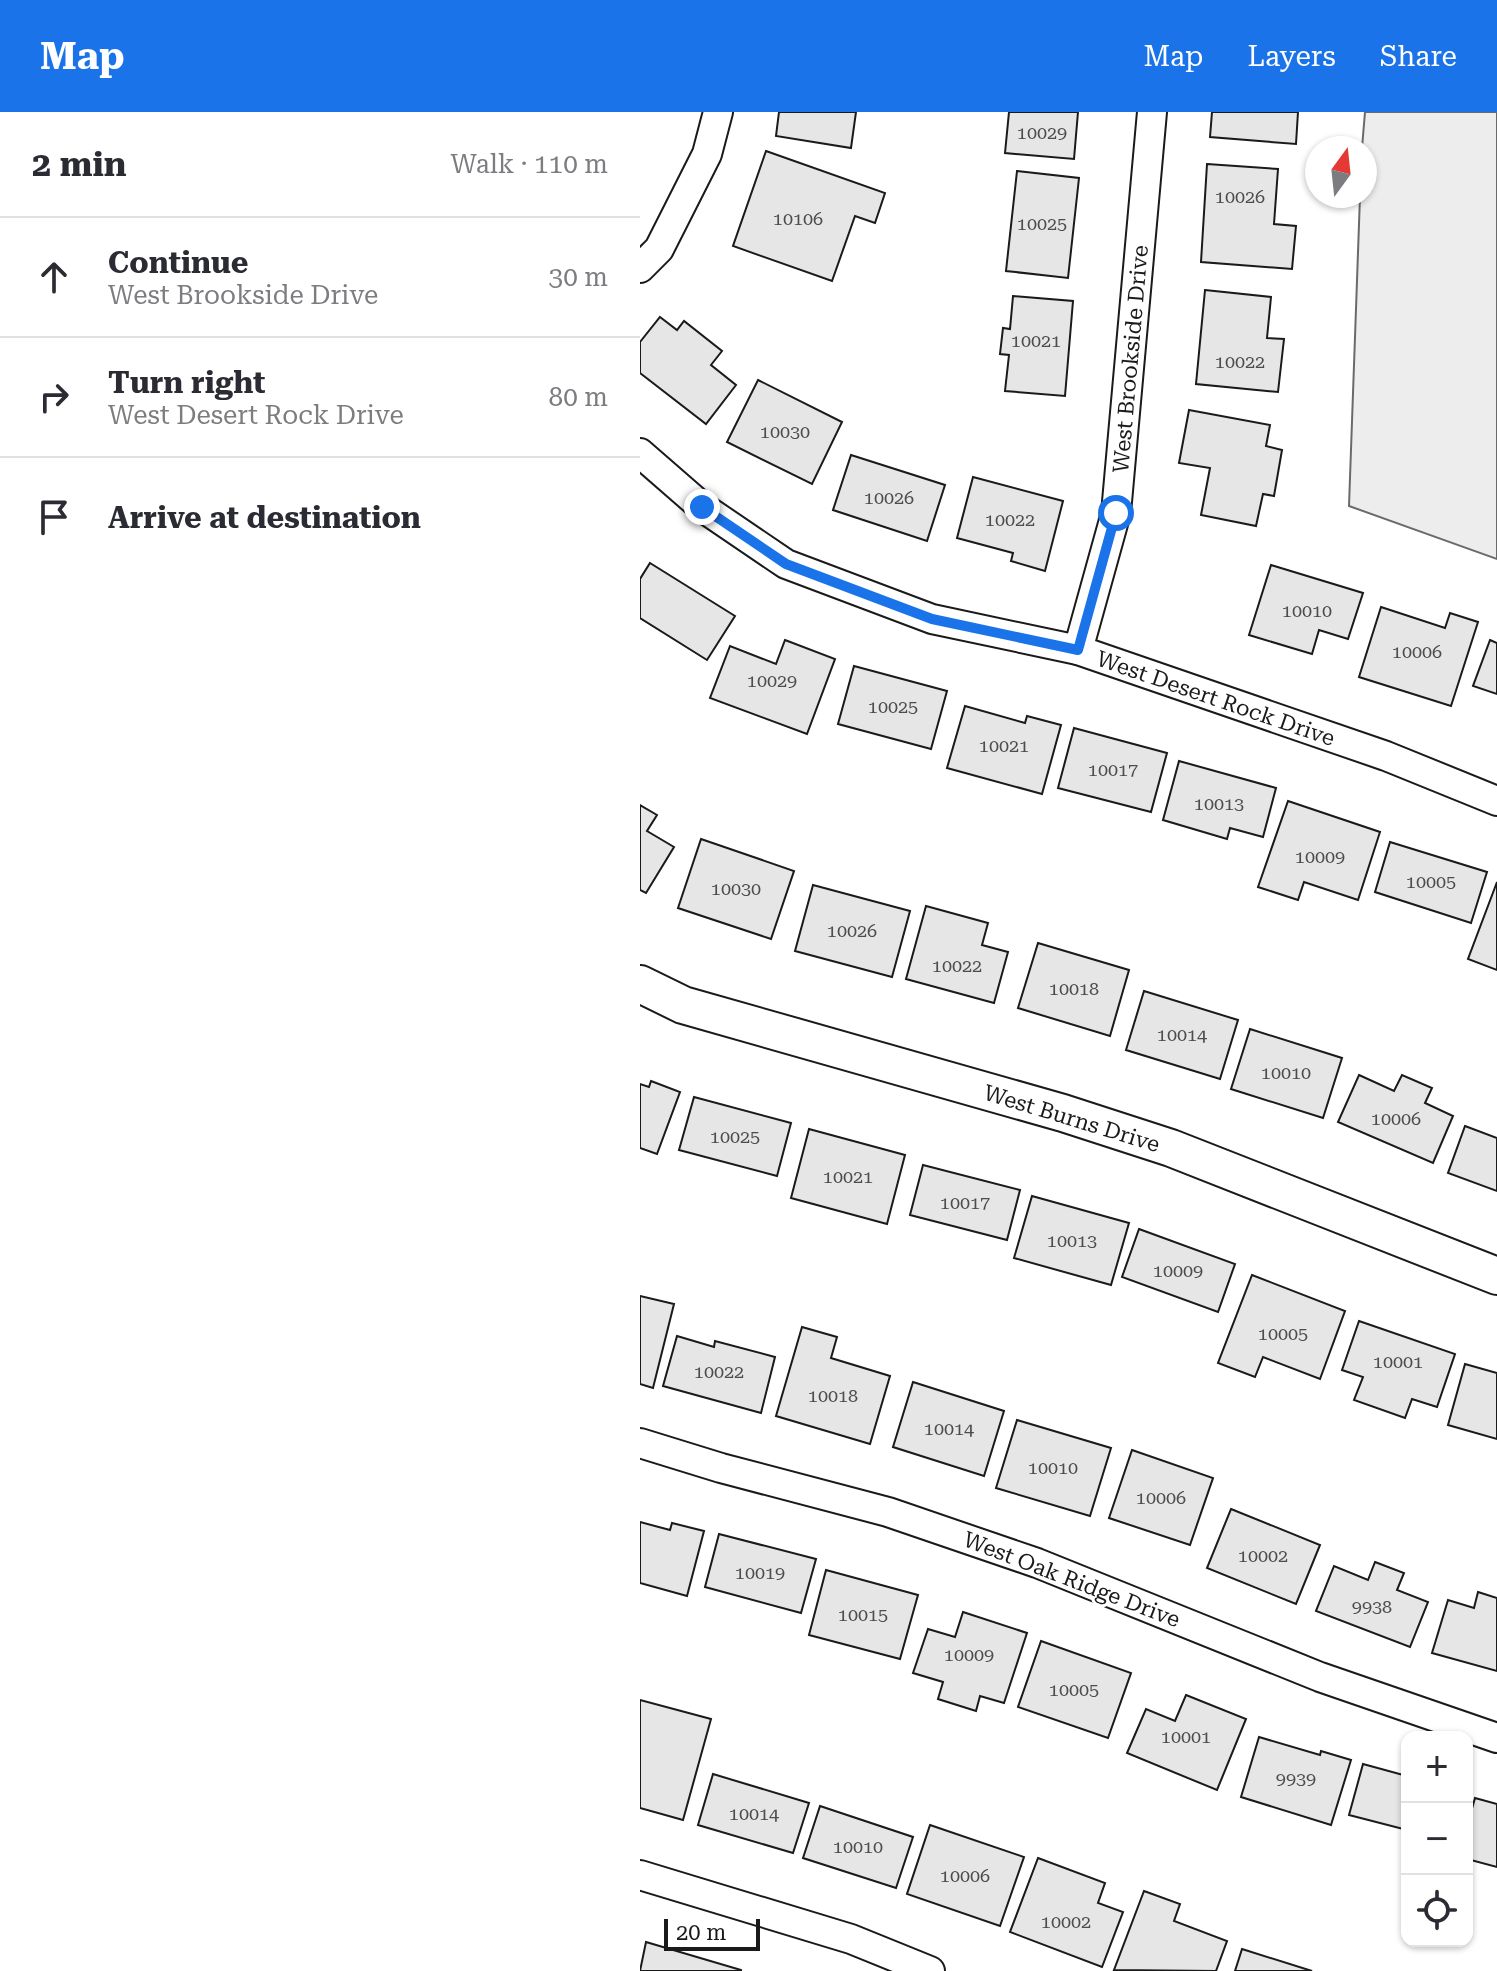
<!DOCTYPE html>
<html lang="en">
<head>
<meta charset="utf-8">
<style>
	:root { --surface:#fff; --page:#f2f2f3; --text:#2b2b33; --muted:#7c7c81; --line:#e1e1e2; --accent:#1a73e8 }
	body { margin:0; font-family:"Roboto Serif",serif; background:var(--page); color:var(--text) }
	.controls { position:absolute; right:24px; bottom:24px; display:grid; overflow:hidden; border-radius:16px; box-shadow:0 2px 6px #0004 }
	.controls button { width:72px; height:72px; display:grid; place-items:center; padding:0; border:0; border-bottom:2px solid var(--line); background:var(--surface); color:var(--text); font:40px sans-serif }
	.compass { position:absolute; left:665px; top:24px; width:72px; height:72px; border-radius:50%; background:var(--surface); box-shadow:0 2px 6px #0004; rotate:15deg }
	.scale { position:absolute; left:24px; bottom:20px; width:96px; box-sizing:border-box; padding-left:8px; border:4px solid #1a1a1a; border-top:0; font-size:22px; line-height:28px; white-space:nowrap; color:#1a1a1a; -webkit-text-stroke:6px #fff; paint-order:stroke }
	.stop { position:absolute; width:24px; height:24px; margin:-18px; border:6px solid #1a73e8; border-radius:50%; background:#fff }
	.stop.end { background:#1a73e8; border-color:#fff; box-shadow:0 2px 8px #0008 }
	.list { margin:0; padding:0; list-style:none }
	h2 { display:flex; justify-content:space-between; align-items:center; height:104px; margin:0; padding:0 32px; font-size:34px }
	h2 small { font-size:26px; font-weight:400; color:var(--muted) }
	.list li { display:grid; grid-template-columns:52px 1fr auto; gap:24px; align-items:center; box-sizing:border-box; height:120px; padding:0 32px; border-top:2px solid var(--line) }
	.list b { display:block; font-size:30px; white-space:nowrap }
	.list p { margin:0; font-size:26px; white-space:nowrap; color:var(--muted) }
	.list em { font-size:26px; font-style:normal; color:var(--muted) }
	.icon { flex:none; width:44px; height:44px; fill:none; stroke:currentColor; stroke-width:2; stroke-linecap:round; stroke-linejoin:round }
	.map { position:relative; flex:none; width:857px; height:1859px; overflow:hidden }
	header { display:flex; align-items:center; gap:48px; box-sizing:border-box; height:112px; padding:0 40px; background:var(--accent); color:#fff }
	header strong { font-size:38px }
	nav { display:flex; gap:44px; margin-inline-start:auto; font-size:28px }
	main { display:flex }
	aside { flex:1; background:var(--surface) }
	.map>svg:first-child { display:block }
</style>
</head>
<body>
<header>
<strong>Map</strong>
<nav><a>Map</a><a>Layers</a><a>Share</a></nav>
</header>
<main>
<aside>
<h2>2 min<small>Walk · 110 m</small></h2>
<ul class="list">
<li><svg class="icon" aria-label="ahead" viewBox="0 0 24 24"><path d="M12 20V5M6 11l6-6 6 6"/></svg><div><b>Continue</b><p>West Brookside Drive</p></div><em>30 m</em></li>
<li><svg class="icon" aria-label="right" viewBox="0 0 24 24"><path d="M7 20v-9h11M14 6l5 5-5 5"/></svg><div><b>Turn right</b><p>West Desert Rock Drive</p></div><em>80 m</em></li>
<li><svg class="icon" aria-label="arrive" viewBox="0 0 24 24"><path d="M6 21V4h12l-3 4 3 4H6"/></svg><div><b>Arrive at destination</b></div></li>
</ul>
</aside>
<div class="map">
<svg width="857" height="1859" viewBox="0 0 857 1859">
	<rect width="100%" height="100%" fill="#fff"/>
	<path fill="#ededed" stroke="#6a6a6a" stroke-width="2" d="M725,0H857V447L709,394L720,84H725V36H722Z"/>
	<g fill="#e6e6e6" stroke="#1a1a1a" stroke-width="2">
		<path d="M139,0H216L211,36L136,24Z"/>
		<path d="M369,0H438L434,47L365,41Z"/>
		<path d="M572,0H658L656,32L570,25Z"/>
		<path d="M126,39L245,81L235,111L215,104L192,169L93,134Z"/>
		<path d="M567,52L638,57L634,112L656,114L652,157L561,150Z"/>
		<path d="M377,59L439,66L428,166L366,159Z"/>
		<path d="M565,178L631,185L627,226L644,227L638,280L556,272Z"/>
		<path d="M373,184L433,189L425,284L365,279L369,243L360,242L363,216L370,217Z"/>
		<path d="M20,205L37,218L44,209L82,239L71,253L96,273L66,312L0,261V230Z"/>
		<path d="M118,268L202,310L172,372L87,330Z"/>
		<path d="M549,298L630,313L626,334L642,338L634,384L623,382L616,414L561,403L570,356L539,351Z"/>
		<path d="M211,343L305,373L287,429L193,398Z"/>
		<path d="M333,365L423,389L405,459L371,449L373,441L317,426Z"/>
		<path d="M10,451L95,504L67,548L0,506V467Z"/>
		<path d="M631,453L723,481L708,527L679,518L672,542L609,523Z"/>
		<path d="M741,495L805,516L810,501L838,510L811,594L719,565Z"/>
		<path d="M145,528L195,547L167,622L70,586L90,534L136,552Z"/>
		<path d="M850,528L857,531V582L833,574Z"/>
		<path d="M214,554L307,579L291,637L198,612Z"/>
		<path d="M325,594L385,611L387,604L421,613L402,682L307,656Z"/>
		<path d="M434,616L527,641L511,700L418,676Z"/>
		<path d="M539,649L636,676L623,725L590,716L587,727L523,708Z"/>
		<path d="M648,689L740,720L718,788L664,770L658,788L618,775Z"/>
		<path d="M0,693L17,703L7,719L34,735L6,781L0,778Z"/>
		<path d="M61,727L154,759L131,827L38,796Z"/>
		<path d="M750,730L847,760L831,811L735,780Z"/>
		<path d="M857,770V858L828,847Z"/>
		<path d="M173,773L270,799L252,865L155,839Z"/>
		<path d="M286,794L348,811L342,833L368,840L354,891L266,867Z"/>
		<path d="M398,831L489,858L470,924L378,896Z"/>
		<path d="M504,879L598,908L580,967L486,938Z"/>
		<path d="M610,917L702,946L683,1006L591,977Z"/>
		<path d="M719,963L754,979L762,963L792,976L785,991L813,1004L793,1051L698,1010Z"/>
		<path d="M11,969L40,980L17,1042L0,1036V972L9,975Z"/>
		<path d="M54,985L151,1011L137,1064L39,1038Z"/>
		<path d="M825,1014L857,1026V1079L808,1061Z"/>
		<path d="M169,1017L265,1043L247,1112L151,1086Z"/>
		<path d="M283,1053L380,1078L367,1128L270,1103Z"/>
		<path d="M392,1084L489,1111L471,1173L374,1146Z"/>
		<path d="M499,1117L595,1152L578,1200L482,1165Z"/>
		<path d="M612,1163L705,1199L680,1267L623,1245L615,1265L578,1251Z"/>
		<path d="M0,1184L34,1192L13,1276L0,1272Z"/>
		<path d="M719,1209L815,1242L797,1295L772,1287L765,1306L714,1288L723,1265L702,1258Z"/>
		<path d="M162,1215L197,1225L191,1246L250,1264L230,1332L136,1304Z"/>
		<path d="M37,1224L74,1235L75,1229L135,1245L121,1301L23,1274Z"/>
		<path d="M825,1252L857,1261V1327L808,1313Z"/>
		<path d="M273,1270L364,1299L344,1364L253,1335Z"/>
		<path d="M377,1308L471,1336L450,1404L356,1376Z"/>
		<path d="M492,1338L573,1366L550,1433L469,1406Z"/>
		<path d="M591,1397L680,1433L656,1492L567,1456Z"/>
		<path d="M0,1410L30,1418L32,1411L64,1419L47,1484L0,1471Z"/>
		<path d="M79,1422L176,1447L161,1501L65,1475Z"/>
		<path d="M735,1450L764,1461L757,1478L788,1490L770,1535L676,1499L694,1454L728,1468Z"/>
		<path d="M186,1458L278,1483L260,1547L169,1523Z"/>
		<path d="M838,1480L857,1486V1559L792,1541L808,1488L834,1496Z"/>
		<path d="M323,1500L387,1521L364,1591L340,1584L336,1599L298,1587L303,1570L273,1561L288,1517L315,1525Z"/>
		<path d="M401,1529L491,1561L468,1626L378,1595Z"/>
		<path d="M546,1583L606,1607L577,1678L487,1641L506,1597L535,1609Z"/>
		<path d="M0,1588L71,1607L43,1708L0,1696Z"/>
		<path d="M619,1625L680,1643L681,1639L711,1648L691,1713L601,1685Z"/>
		<path d="M723,1652L767,1664V1718L709,1703Z"/>
		<path d="M73,1662L169,1691L153,1741L58,1713Z"/>
		<path d="M835,1686L857,1692V1755L827,1747V1714Z"/>
		<path d="M180,1694L273,1725L256,1776L163,1746Z"/>
		<path d="M290,1713L384,1745L360,1814L267,1782Z"/>
		<path d="M398,1746L465,1771L458,1791L483,1800L462,1855L370,1820Z"/>
		<path d="M504,1779L540,1792L534,1809L587,1829L576,1859L474,1858Z"/>
		<path d="M6,1830L101,1858V1859H0Z"/>
		<path d="M602,1837L672,1859H595Z"/>
	</g>
	<g fill="none" stroke-linecap="round" stroke-linejoin="round">
		<g stroke="#1a1a1a" stroke-width="32">
			<g id="minor">
				<path d="M0,156L19,137L67,42L78,0"/>
				<path d="M0,341L62,395L146,452L292,507L438,538L746,644L857,689"/>
				<path d="M438,538L476,401L512,0"/>
				<path d="M0,1331L81,1356L248,1400L397,1451L680,1565L857,1626"/>
				<path d="M0,1763L211,1827L290,1859"/>
			</g>
		</g>
		<g stroke="#1a1a1a" stroke-width="40">
			<path id="tertiary" d="M0,872L43,893L423,1001L531,1036L857,1164"/>
		</g>
		<use href="#minor" stroke="#fff" stroke-width="28"/>
		<use href="#tertiary" stroke="#fff" stroke-width="36"/>
	</g>
	<g fill="none" stroke-linecap="round" stroke-linejoin="round">
		<path stroke="#1a73e8" stroke-width="10" d="M62,395L146,452L292,507L438,538L476,401"/>
	</g>
	<g text-anchor="middle" stroke-width="6" stroke-linejoin="round" paint-order="stroke">
		<g font-size="18" fill="#4d4d4d">
			<text x="402" y="27">10029</text>
			<text x="600" y="91">10026</text>
			<text x="158" y="113">10106</text>
			<text x="402" y="118">10025</text>
			<text x="396" y="235">10021</text>
			<text x="600" y="256">10022</text>
			<text x="145" y="326">10030</text>
			<text x="249" y="392">10026</text>
			<text x="370" y="414">10022</text>
			<text x="667" y="505">10010</text>
			<text x="777" y="546">10006</text>
			<text x="132" y="575">10029</text>
			<text x="253" y="601">10025</text>
			<text x="364" y="640">10021</text>
			<text x="473" y="664">10017</text>
			<text x="579" y="698">10013</text>
			<text x="680" y="751">10009</text>
			<text x="791" y="776">10005</text>
			<text x="96" y="783">10030</text>
			<text x="212" y="825">10026</text>
			<text x="317" y="860">10022</text>
			<text x="434" y="883">10018</text>
			<text x="542" y="929">10014</text>
			<text x="646" y="967">10010</text>
			<text x="756" y="1013">10006</text>
			<text x="95" y="1031">10025</text>
			<text x="208" y="1071">10021</text>
			<text x="325" y="1097">10017</text>
			<text x="432" y="1135">10013</text>
			<text x="538" y="1165">10009</text>
			<text x="643" y="1228">10005</text>
			<text x="758" y="1256">10001</text>
			<text x="79" y="1266">10022</text>
			<text x="193" y="1290">10018</text>
			<text x="309" y="1323">10014</text>
			<text x="413" y="1362">10010</text>
			<text x="521" y="1392">10006</text>
			<text x="623" y="1450">10002</text>
			<text x="120" y="1467">10019</text>
			<text x="732" y="1501">9938</text>
			<text x="223" y="1509">10015</text>
			<text x="329" y="1549">10009</text>
			<text x="434" y="1584">10005</text>
			<text x="546" y="1631">10001</text>
			<text x="656" y="1673">9939</text>
			<text x="114" y="1708">10014</text>
			<text x="218" y="1741">10010</text>
			<text x="325" y="1770">10006</text>
			<text x="426" y="1816">10002</text>
		</g>
		<g font-size="22" fill="#1a1a1a" stroke="#fff">
			<text transform="translate(490 247) rotate(-85)" y="8">West Brookside Drive</text>
			<text transform="translate(576 586) rotate(19)" y="8">West Desert Rock Drive</text>
			<text transform="translate(432 1006) rotate(17)" y="8">West Burns Drive</text>
			<text transform="translate(432 1467) rotate(21)" y="8">West Oak Ridge Drive</text>
		</g>
	</g>
</svg>
<div class="controls">
<button>+</button>
<button>−</button>
<button><svg class="icon" aria-label="locate" viewBox="0 0 24 24"><circle cx="12" cy="12" r="6"/><path d="M12 2v4M12 18v4M2 12h4M18 12h4"/></svg></button>
</div>
<svg class="compass" viewBox="-18 -18 36 36"><path d="M0-13l5 13h-10z" fill="#e53935"/><path d="M0 13l5-13h-10z" fill="#7c7c81"/></svg>
<div class="scale">20 m</div>
<div class="stop" style="left:476px;top:401px"></div>
<div class="stop end" style="left:62px;top:395px"></div>
</div>
</main>
</body>
</html>
